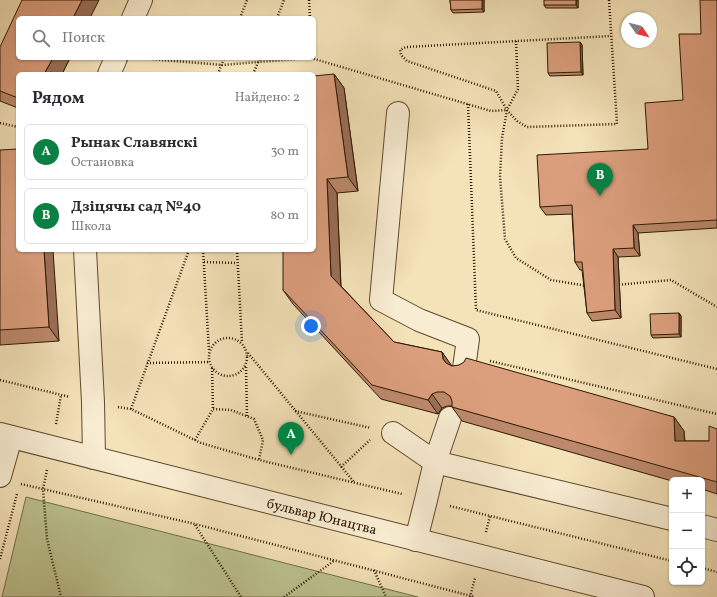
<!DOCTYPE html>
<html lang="ru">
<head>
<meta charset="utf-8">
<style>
	:root { --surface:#fff; --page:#f7f7f7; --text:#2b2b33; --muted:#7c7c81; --line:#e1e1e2; --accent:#0b8043 }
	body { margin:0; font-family:Vollkorn,serif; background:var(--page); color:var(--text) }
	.controls { position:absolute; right:12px; bottom:12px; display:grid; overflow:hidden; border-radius:6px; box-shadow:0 1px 3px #0004 }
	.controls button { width:36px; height:36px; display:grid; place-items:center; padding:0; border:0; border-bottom:1px solid var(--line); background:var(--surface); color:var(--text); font:20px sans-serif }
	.compass { position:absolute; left:621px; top:12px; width:36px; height:36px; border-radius:50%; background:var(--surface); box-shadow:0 1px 3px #0004; rotate:125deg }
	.you { position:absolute; left:311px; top:326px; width:14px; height:14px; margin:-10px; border:3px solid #fff; border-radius:50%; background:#1a73e8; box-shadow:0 0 0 6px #1a73e833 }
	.badge { display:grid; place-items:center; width:26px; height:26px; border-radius:50%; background:var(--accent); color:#fff; font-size:13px; font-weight:700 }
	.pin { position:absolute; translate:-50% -33px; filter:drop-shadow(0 1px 2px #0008) }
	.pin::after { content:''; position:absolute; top:21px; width:14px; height:12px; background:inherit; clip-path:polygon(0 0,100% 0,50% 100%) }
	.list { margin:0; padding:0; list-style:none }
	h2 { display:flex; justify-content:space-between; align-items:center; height:52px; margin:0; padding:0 16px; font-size:17px }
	h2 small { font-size:13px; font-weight:400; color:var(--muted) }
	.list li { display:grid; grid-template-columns:26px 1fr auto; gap:12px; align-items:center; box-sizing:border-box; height:56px; margin:0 8px 8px; padding:0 8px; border:1px solid var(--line); border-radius:6px }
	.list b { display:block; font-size:15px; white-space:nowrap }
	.list p { margin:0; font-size:13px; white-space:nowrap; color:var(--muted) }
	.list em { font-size:13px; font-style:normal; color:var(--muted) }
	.icon { flex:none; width:22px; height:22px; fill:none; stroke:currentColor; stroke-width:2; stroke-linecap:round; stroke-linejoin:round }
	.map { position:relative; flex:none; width:717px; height:597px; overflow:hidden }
	.search { position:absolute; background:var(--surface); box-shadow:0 1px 3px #0004; left:16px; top:16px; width:300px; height:44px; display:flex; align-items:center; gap:10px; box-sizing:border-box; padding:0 14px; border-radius:6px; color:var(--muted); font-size:15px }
	.panel { position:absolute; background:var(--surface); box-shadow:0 1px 3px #0004; left:16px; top:72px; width:300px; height:180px; border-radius:6px }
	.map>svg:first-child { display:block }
</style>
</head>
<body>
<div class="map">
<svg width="717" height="597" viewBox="0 0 717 597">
	<rect width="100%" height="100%" fill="#f4e2b9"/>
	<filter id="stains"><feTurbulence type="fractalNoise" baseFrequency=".005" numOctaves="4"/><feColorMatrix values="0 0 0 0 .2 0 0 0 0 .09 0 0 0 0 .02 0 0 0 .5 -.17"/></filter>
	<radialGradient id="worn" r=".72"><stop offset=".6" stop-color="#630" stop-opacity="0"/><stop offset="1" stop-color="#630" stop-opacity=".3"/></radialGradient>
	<path fill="#bcc38f" stroke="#746e48" d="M26,497L418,597H2Z"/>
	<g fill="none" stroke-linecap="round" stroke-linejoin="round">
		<g stroke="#5f4a2e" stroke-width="24">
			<g id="minor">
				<path d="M133,18L141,0"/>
				<path d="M109,74L116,58"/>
				<path d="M398,113L381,300L419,320L468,339L464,368"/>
				<path d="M85,250L93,402L94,458"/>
				<path d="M393,433L435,462L672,519"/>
				<path d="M0,434L643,597"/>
				<path d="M0,476L11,437"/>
				<path d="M702,526L717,530"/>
				<path d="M416,540L426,500L435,462L450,418"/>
			</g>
		</g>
		<g stroke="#2d1800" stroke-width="2.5" stroke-dasharray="1 2" stroke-linecap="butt">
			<path d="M309,0L310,18"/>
			<path d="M609,0L617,124L527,127L517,121L507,110L496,91L407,61L401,55L400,50L406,47L611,36"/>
			<path d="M240,18L247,0"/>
			<path d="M277,18L284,0"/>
			<path d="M516,41L518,89L507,110L502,138L500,177L505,239L516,258L551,280L587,286"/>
			<path d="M138,58L222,65L308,58"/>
			<path d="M311,58L491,111L507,110"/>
			<path d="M218,74L224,58"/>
			<path d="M253,74L260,58"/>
			<path d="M468,104L476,310L717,369"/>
			<path d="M0,123L18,127"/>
			<path d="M203,250L209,351"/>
			<path d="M237,250L242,342"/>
			<path d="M204,262L237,263"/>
			<path d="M616,285L671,280L717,307"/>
			<circle cx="228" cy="357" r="19"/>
			<path d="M248,353L354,482"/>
			<path d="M490,361L717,414"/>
			<path d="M147,363L210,362"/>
			<path d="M246,367L247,416"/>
			<path d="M212,368L213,409"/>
			<path d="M0,380L70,397"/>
			<path d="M118,407L131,409L201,443L259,460L402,494"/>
			<path d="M131,409L189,250"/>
			<path d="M295,411L371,428"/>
			<path d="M56,424L61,395"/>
			<path d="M195,440L213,409L231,410L254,419L263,440L259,460"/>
			<path d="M341,467L370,440"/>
			<path d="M47,470L43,489L47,539L61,597"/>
			<path d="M21,484L195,524L475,597"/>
			<path d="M450,506L672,561"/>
			<path d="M195,525L241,597"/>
			<path d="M486,532L490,516"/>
			<path d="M0,559L17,494"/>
			<path d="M702,568L717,572"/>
			<path d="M374,570L386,597"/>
			<path d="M284,597L335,560"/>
			<path d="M470,597L475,578"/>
		</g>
		<use href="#minor" stroke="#f8ecd2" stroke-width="22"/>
	</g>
	<g fill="#bd896c" stroke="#2d1800">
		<path d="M450,0H484V12L453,13L451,10Z"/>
		<path d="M578,0V8H546L544,5Z"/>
		<path d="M717,0V228L638,233L640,256L618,257L621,318L592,321L587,313L582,270H580L575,262L572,214L546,215L540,207L648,149L683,100L701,34Z"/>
		<path d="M580,42L582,45L583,75L550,76L548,73Z"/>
		<path d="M0,47L18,58H70L62,74H18V108L0,101Z"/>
		<path d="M334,74L344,88L358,191L337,193L341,286L394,342L442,352L451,366L674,417L684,431L685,441H709L717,429V494L702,489V480H672V481L462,421L452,407V406H447L442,408L438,414L381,399L293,304L283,290Z"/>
		<path d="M0,150L59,341L0,345Z"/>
		<path d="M679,313L681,316V337L653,338L651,335Z"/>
	</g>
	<g fill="#9a6f58" stroke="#2d1800">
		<path d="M82,0H99L90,18H73Z"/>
		<path d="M482,0H484V12L482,9Z"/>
		<path d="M576,0H578V8L576,5Z"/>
		<path d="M580,42L582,45L583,75L581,72Z"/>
		<path d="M53,58H70L62,74H44Z"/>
		<path d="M334,74L344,88L358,191L348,177Z"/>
		<path d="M327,179L337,193L341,290L331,276Z"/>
		<path d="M633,225L638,233L640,256L634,248Z"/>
		<path d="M613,249L618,257L621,318L615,310Z"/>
		<path d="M44,250H53L59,341L49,327Z"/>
		<path d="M679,313L681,316V337L679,334Z"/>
		<path d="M442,352L452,366L453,373L443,359Z"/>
		<path d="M432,394L442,408L438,414L428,400Z"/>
		<path d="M674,417L684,431L685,456L675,441Z"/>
	</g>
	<g fill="#dc9f7e" stroke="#2d1800">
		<path d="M22,0H82L73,18H18V58H53L44,74H18V98L0,91V47Z"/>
		<path d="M450,0H482V9L451,10Z"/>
		<rect x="544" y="0" width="32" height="5"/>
		<path d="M700,0H717V220L633,225L634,248L613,249L615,310L587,313L582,262H575L572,205L540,207L537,155L648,149L645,103L683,100L679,34H701Z"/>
		<path d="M580,42L581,72L548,73L547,43Z"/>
		<path d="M334,74L348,177L327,179L331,276L394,342L442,352L443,359L446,363L452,366L459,365L464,362L466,358L674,417L675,441H709V426L717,429V482L452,407V401L450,396L444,392H437L432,394L428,400L372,385L283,290V250H314V76Z"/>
		<path d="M18,149V250H44L49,327L0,330V150Z"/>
		<path d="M679,313V334L651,335L650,314Z"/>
	</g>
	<g text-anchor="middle" stroke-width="3" stroke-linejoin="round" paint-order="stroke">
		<g font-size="14" fill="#2d1800" stroke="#f8ecd2">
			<text transform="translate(322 516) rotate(14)" y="5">бульвар Юнацтва</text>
		</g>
	</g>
	<rect width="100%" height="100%" filter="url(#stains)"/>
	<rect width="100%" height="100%" fill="url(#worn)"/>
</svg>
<div class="controls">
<button>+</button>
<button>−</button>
<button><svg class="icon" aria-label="locate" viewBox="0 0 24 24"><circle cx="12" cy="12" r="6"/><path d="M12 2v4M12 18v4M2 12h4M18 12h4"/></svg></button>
</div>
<svg class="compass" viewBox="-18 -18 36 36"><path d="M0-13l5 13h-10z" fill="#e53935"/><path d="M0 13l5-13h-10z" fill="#7c7c81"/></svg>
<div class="you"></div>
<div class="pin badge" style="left:291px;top:455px">A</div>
<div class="pin badge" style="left:600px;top:196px">B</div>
<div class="search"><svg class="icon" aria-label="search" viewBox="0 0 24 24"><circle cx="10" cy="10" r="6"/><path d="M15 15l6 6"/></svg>Поиск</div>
<section class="panel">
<h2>Рядом<small>Найдено: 2</small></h2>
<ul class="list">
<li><span class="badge">A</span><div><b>Рынак Славянскі</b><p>Остановка</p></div><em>30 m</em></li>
<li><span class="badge">B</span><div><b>Дзіцячы сад №40</b><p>Школа</p></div><em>80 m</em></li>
</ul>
</section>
</div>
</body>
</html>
